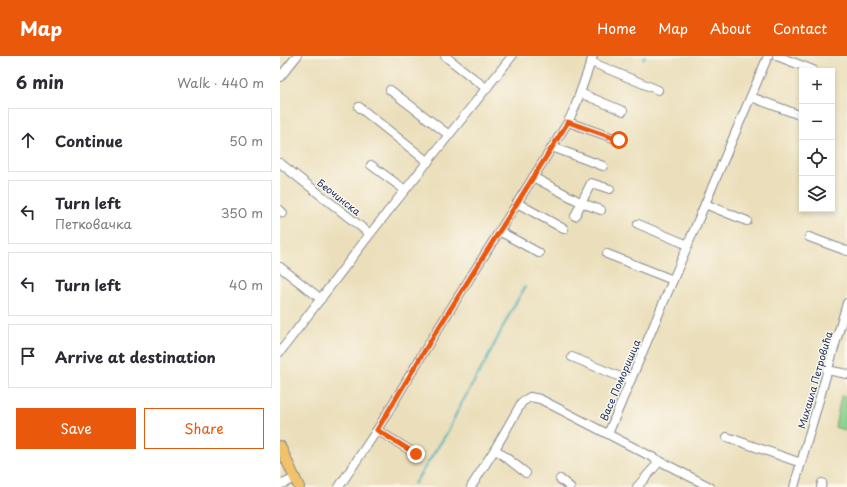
<!DOCTYPE html>
<html lang="en">
<head>
<meta charset="utf-8">
<style>
	:root { --surface:#fff; --page:#f7f7f7; --text:#2b2b33; --muted:#7c7c81; --line:#e1e1e2; --accent:#ea580c }
	body { margin:0; font-family:"Playpen Sans",sans-serif; background:var(--page); color:var(--text) }
	.controls { position:absolute; right:12px; top:12px; display:grid; overflow:hidden; border-radius:0px; box-shadow:0 2px 6px #0003 }
	.controls button { width:36px; height:36px; display:grid; place-items:center; padding:0; border:0; border-bottom:1px solid var(--line); background:var(--surface); color:var(--text); font:20px sans-serif }
	.stop { position:absolute; width:12px; height:12px; margin:-9px; border:3px solid #ea580c; border-radius:50%; background:#fff }
	.stop.end { background:#ea580c; border-color:#fff; box-shadow:0 1px 4px #0008 }
	.list { margin:0; padding:0; list-style:none }
	h2 { display:flex; justify-content:space-between; align-items:center; height:52px; margin:0; padding:0 16px; font-size:17px }
	h2 small { font-size:13px; font-weight:400; color:var(--muted) }
	.list li { display:grid; grid-template-columns:26px 1fr auto; gap:12px; align-items:center; box-sizing:border-box; height:64px; margin:0 8px 8px; padding:0 8px; border:1px solid var(--line); border-radius:0px }
	.list b { display:block; font-size:15px; white-space:nowrap }
	.list p { margin:0; font-size:13px; white-space:nowrap; color:var(--muted) }
	.list em { font-size:13px; font-style:normal; color:var(--muted) }
	.actions { display:flex; gap:8px; padding:12px 16px }
	.actions a { flex:1; padding:9px 0; border:1px solid var(--accent); border-radius:0px; text-align:center; font-size:14px; color:var(--accent) }
	.actions .main { background:var(--accent); color:#fff }
	.icon { flex:none; width:22px; height:22px; fill:none; stroke:currentColor; stroke-width:2; stroke-linecap:round; stroke-linejoin:round }
	.map { position:relative; flex:none; width:567px; height:431px; overflow:hidden }
	header { display:flex; align-items:center; gap:24px; box-sizing:border-box; height:56px; padding:0 20px; background:var(--accent); color:#fff }
	header strong { font-size:19px }
	nav { display:flex; gap:22px; margin-inline-start:auto; font-size:14px }
	main { display:flex }
	aside { flex:1; background:var(--surface) }
	.map>svg:first-child { display:block }
</style>
</head>
<body>
<header>
<strong>Map</strong>
<nav><a>Home</a><a>Map</a><a>About</a><a>Contact</a></nav>
</header>
<main>
<aside>
<h2>6 min<small>Walk · 440 m</small></h2>
<ul class="list">
<li><svg class="icon" aria-label="ahead" viewBox="0 0 24 24"><path d="M12 20V5M6 11l6-6 6 6"/></svg><div><b>Continue</b></div><em>50 m</em></li>
<li><svg class="icon" aria-label="left" viewBox="0 0 24 24"><path d="M17 20v-9H6M10 6l-5 5 5 5"/></svg><div><b>Turn left</b><p>Петковачка</p></div><em>350 m</em></li>
<li><svg class="icon" aria-label="left" viewBox="0 0 24 24"><path d="M17 20v-9H6M10 6l-5 5 5 5"/></svg><div><b>Turn left</b></div><em>40 m</em></li>
<li><svg class="icon" aria-label="arrive" viewBox="0 0 24 24"><path d="M6 21V4h12l-3 4 3 4H6"/></svg><div><b>Arrive at destination</b></div></li>
</ul>
<div class="actions"><a class="main">Save</a><a>Share</a></div>
</aside>
<div class="map">
<svg width="567" height="431" viewBox="0 0 567 431">
	<rect width="100%" height="100%" fill="#fbf7ec"/>
	<filter id="ink" filterUnits="userSpaceOnUse"><feTurbulence type="fractalNoise" baseFrequency=".025" numOctaves="2"/><feDisplacementMap in="SourceGraphic" scale="8" xChannelSelector="R" yChannelSelector="G"/><feConvolveMatrix kernelMatrix="1 2 1 2 8 2 1 2 1" color-interpolation-filters="sRGB"/></filter>
	<filter id="wash" filterUnits="userSpaceOnUse"><feTurbulence type="fractalNoise" baseFrequency=".012" numOctaves="4" result="noise"/><feDisplacementMap in="SourceGraphic" scale="16" xChannelSelector="R" yChannelSelector="G"/><feGaussianBlur stdDeviation="0.9" result="paint"/><feColorMatrix in="noise" values="0 0 0 0 0 0 0 0 0 0 0 0 0 0 0 0 0 1.4 0 .05"/><feComposite in="paint" operator="in"/></filter>
	<g filter="url(#wash)">
		<rect width="100%" height="100%" fill="#ebdfbb"/>
		<path fill="#8ed48f" stroke="#548276" d="M561,340L567,341V375L555,371Z"/>
		<g fill="none" stroke-linecap="round" stroke-linejoin="round">
			<g stroke="#3dadb8" stroke-width="2">
				<path d="M363,3L365,0"/>
				<path d="M134,428L167,377L180,350L207,303L230,257L245,231"/>
			</g>
		</g>
	</g>
	<g filter="url(#ink)">
		<g fill="none" stroke-linecap="round" stroke-linejoin="round">
			<g stroke="#83878c" stroke-width="10">
				<g id="minor">
					<path d="M165,0L207,33"/>
					<path d="M497,0L533,14"/>
					<path d="M311,6L378,34"/>
					<path d="M0,21L17,0"/>
					<path d="M110,34L169,79"/>
					<path d="M300,37L343,55"/>
					<path d="M471,41L522,60"/>
					<path d="M79,51L148,106"/>
					<path d="M288,66L339,84"/>
					<path d="M272,91L323,110"/>
					<path d="M0,107L90,178"/>
					<path d="M91,109L125,134"/>
					<path d="M253,121L302,147L321,154"/>
					<path d="M237,147L284,173"/>
					<path d="M425,148L467,165"/>
					<path d="M0,154L3,157"/>
					<path d="M295,160L311,127L330,133"/>
					<path d="M358,168L408,189"/>
					<path d="M219,175L259,197"/>
					<path d="M529,181L567,195"/>
					<path d="M327,198L393,224"/>
					<path d="M0,211L41,243"/>
					<path d="M0,296L90,178L232,0"/>
					<path d="M292,301L350,325"/>
					<path d="M547,314L567,318"/>
					<path d="M97,374L136,398"/>
					<path d="M328,378L425,148L488,0"/>
					<path d="M447,381L521,407"/>
					<path d="M215,393L246,417"/>
					<path d="M280,423L290,431"/>
					<path d="M0,429L15,422"/>
					<path d="M59,431L97,374L151,284L288,66L295,51L313,0"/>
					<path d="M191,431L215,393L242,346L250,341L260,343C317,372 373,402 430,431"/>
					<path d="M357,431L379,406"/>
					<path d="M514,431L567,247"/>
					<path d="M541,431L542,427"/>
				</g>
			</g>
			<g stroke="#83878c" stroke-width="12">
				<path id="major" d="M0,390L19,431"/>
			</g>
			<use href="#minor" stroke="#fff" stroke-width="8"/>
			<use href="#major" stroke="#f2c26a" stroke-width="10"/>
		</g>
	</g>
	<g fill="none" stroke-linecap="round" stroke-linejoin="round" filter="url(#ink)">
		<path stroke="#ea580c" stroke-width="5" d="M136,398L97,374L151,284L288,66L339,84"/>
	</g>
	<g text-anchor="middle" stroke-width="3" stroke-linejoin="round" paint-order="stroke">
		<g font-size="10" fill="#1b2f5e" stroke="#fbf7ec">
			<text transform="translate(59 141) rotate(38)" y="4">Беочинска</text>
			<text transform="translate(340 324) rotate(-67)" y="4">Васе Поморишца</text>
			<text transform="translate(535 324) rotate(-74)" y="4">Михаила Петровића</text>
		</g>
	</g>
</svg>
<div class="controls">
<button>+</button>
<button>−</button>
<button><svg class="icon" aria-label="locate" viewBox="0 0 24 24"><circle cx="12" cy="12" r="6"/><path d="M12 2v4M12 18v4M2 12h4M18 12h4"/></svg></button>
<button><svg class="icon" aria-label="layers" viewBox="0 0 24 24"><path d="M12 4l9 5-9 5-9-5zM3 14l9 5 9-5"/></svg></button>
</div>
<div class="stop" style="left:339px;top:84px"></div>
<div class="stop end" style="left:136px;top:398px"></div>
</div>
</main>
</body>
</html>
